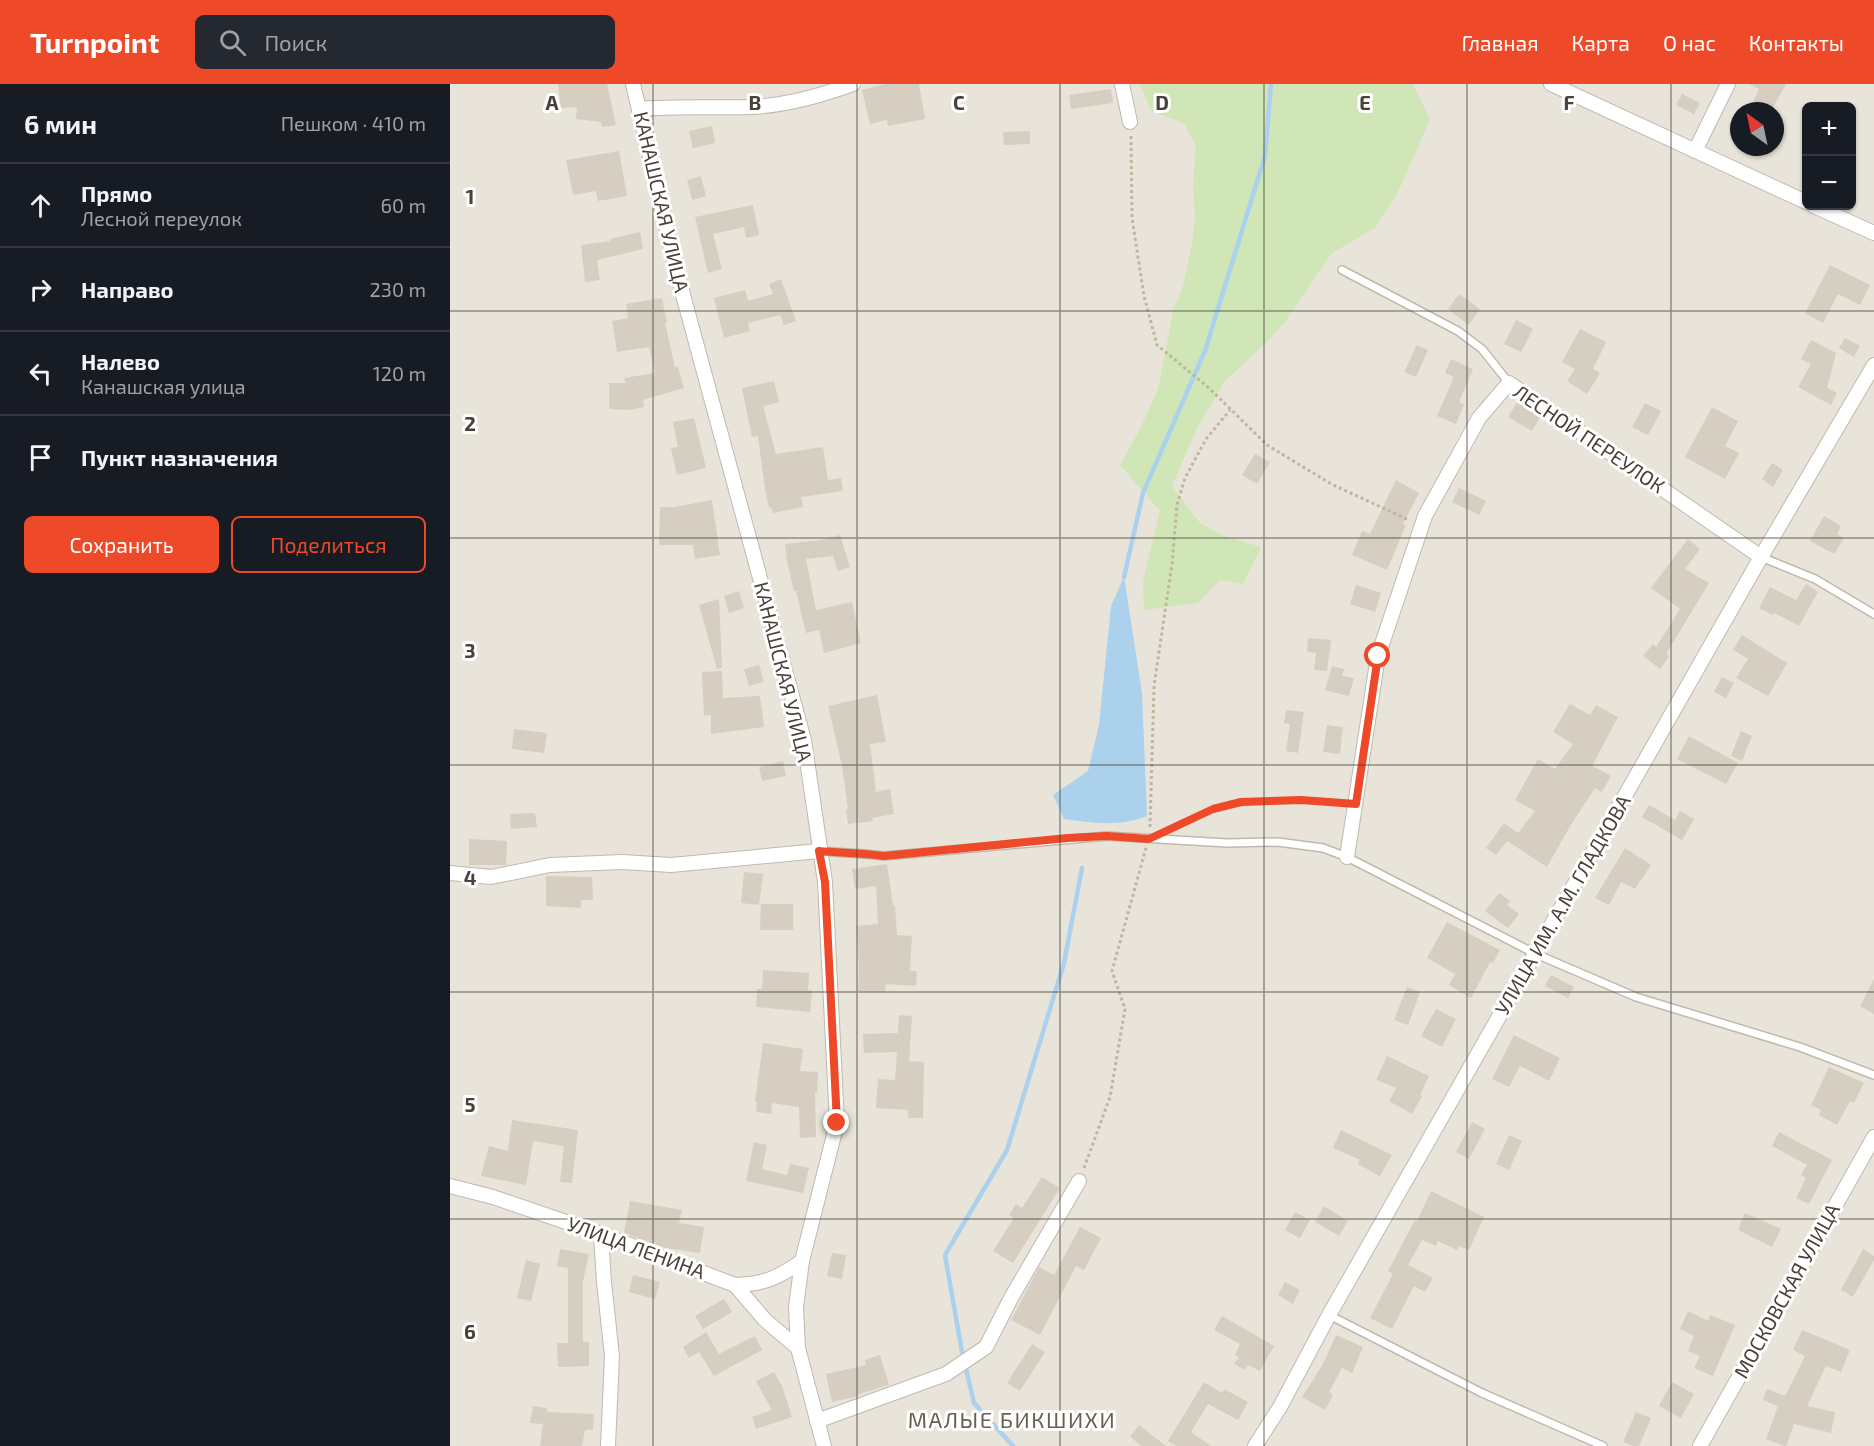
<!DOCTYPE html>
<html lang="ru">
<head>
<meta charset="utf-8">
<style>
	:root { --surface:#171b24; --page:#242831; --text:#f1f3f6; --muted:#9ea1a6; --line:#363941; --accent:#ee4928 }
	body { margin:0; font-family:"Exo 2",sans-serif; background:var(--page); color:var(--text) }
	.controls { position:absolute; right:18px; top:18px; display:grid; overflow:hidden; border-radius:9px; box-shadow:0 2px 4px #0004 }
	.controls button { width:54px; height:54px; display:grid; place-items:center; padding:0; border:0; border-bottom:2px solid var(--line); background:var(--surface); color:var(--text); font:30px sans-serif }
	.compass { position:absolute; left:1280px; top:18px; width:54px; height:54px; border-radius:50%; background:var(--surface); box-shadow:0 2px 4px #0004; rotate:327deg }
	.stop { position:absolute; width:18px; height:18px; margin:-14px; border:4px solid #ee4928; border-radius:50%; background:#fff }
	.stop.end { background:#ee4928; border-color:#fff; box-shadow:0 2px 6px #0008 }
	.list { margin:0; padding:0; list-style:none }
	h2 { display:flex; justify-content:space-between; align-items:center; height:78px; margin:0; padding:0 24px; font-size:26px }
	h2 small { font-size:20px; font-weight:400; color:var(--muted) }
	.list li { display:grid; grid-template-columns:39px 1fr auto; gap:18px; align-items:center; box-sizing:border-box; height:84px; padding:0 24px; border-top:2px solid var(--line) }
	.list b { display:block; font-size:22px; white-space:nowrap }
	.list p { margin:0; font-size:20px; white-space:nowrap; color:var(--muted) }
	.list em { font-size:20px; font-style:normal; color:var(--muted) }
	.actions { display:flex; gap:12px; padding:18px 24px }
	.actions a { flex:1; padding:14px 0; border:2px solid var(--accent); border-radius:9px; text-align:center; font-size:21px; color:var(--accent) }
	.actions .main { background:var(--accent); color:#fff }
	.icon { flex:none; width:33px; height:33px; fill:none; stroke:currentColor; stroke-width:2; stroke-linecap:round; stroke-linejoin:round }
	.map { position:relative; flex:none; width:1424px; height:1362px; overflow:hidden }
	header { display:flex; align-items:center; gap:36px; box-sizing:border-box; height:84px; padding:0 30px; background:var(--accent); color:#fff }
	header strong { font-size:28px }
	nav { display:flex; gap:33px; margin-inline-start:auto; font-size:21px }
	.search { width:420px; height:54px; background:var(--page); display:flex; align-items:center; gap:15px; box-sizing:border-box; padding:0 21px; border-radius:9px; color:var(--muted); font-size:22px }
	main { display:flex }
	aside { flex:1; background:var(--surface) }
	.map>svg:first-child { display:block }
</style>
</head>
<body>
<header>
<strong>Turnpoint</strong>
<div class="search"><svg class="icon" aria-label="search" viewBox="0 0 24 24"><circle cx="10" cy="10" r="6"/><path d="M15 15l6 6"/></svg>Поиск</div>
<nav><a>Главная</a><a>Карта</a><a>О нас</a><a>Контакты</a></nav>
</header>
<main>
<aside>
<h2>6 мин<small>Пешком · 410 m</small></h2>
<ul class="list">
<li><svg class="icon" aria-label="ahead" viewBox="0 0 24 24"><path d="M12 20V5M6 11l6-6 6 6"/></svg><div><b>Прямо</b><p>Лесной переулок</p></div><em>60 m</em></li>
<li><svg class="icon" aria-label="right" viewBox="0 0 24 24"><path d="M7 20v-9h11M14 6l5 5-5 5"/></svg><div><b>Направо</b></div><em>230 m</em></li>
<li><svg class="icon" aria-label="left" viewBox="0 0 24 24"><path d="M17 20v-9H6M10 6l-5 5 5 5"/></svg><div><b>Налево</b><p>Канашская улица</p></div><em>120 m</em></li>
<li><svg class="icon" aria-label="arrive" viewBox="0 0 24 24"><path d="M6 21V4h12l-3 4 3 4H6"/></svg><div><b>Пункт назначения</b></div></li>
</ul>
<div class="actions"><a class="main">Сохранить</a><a>Поделиться</a></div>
</aside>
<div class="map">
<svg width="1424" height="1362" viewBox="0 0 1424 1362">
	<rect width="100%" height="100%" fill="#f4f2eb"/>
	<path fill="#e8e4d9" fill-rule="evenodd" d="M0,0H1424V1362H0ZM1356,22H1402V122H1356ZM1289,27H1325V63H1289Z"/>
	<path fill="#d0e6b6" d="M690,0H963L980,35L949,106L925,144L882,169L834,239L816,259L775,297L746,346L722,402L750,439L772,451L811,463L793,500L770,496L748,519L694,526L693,497L710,427L670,381L690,345L708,305L723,227L732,206L741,165L745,134L743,100L746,63L734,39L701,27Z"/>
	<path fill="#abd1ed" d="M674,493L692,609L697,732C671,743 641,739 614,735L603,711L638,687L649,641L661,522Z"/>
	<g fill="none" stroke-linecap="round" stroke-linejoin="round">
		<g stroke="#abd1ed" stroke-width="4.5">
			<path d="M674,493L693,409L755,267L815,72L821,0"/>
			<path d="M512,1268L495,1171L557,1066L614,879L632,784"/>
			<path d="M516,1285L524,1319L563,1362"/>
		</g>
	</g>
	<g fill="#d5cec1">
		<path d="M108,0H157L166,41L152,43L151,38L126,35L127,23L111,24Z"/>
		<path d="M436,0H469L475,35L438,42L437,36L420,40L412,6Z"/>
		<path d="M1299,0H1336L1321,27H1299L1309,5Z"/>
		<path d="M661,5L663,19L621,25L619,11Z"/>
		<path d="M1232,10L1250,19L1244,30L1226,21Z"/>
		<path d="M262,42L265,59L243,64L239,47Z"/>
		<path d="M580,47V60L554,61L553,48Z"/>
		<path d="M169,67L177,112L148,117L146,107L123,111L116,76Z"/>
		<path d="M251,92L256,112L242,116L237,96Z"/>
		<path d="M303,121L309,151L296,154L294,143L263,150L272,185L258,189L245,133Z"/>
		<path d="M190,148L193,165L147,176L150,196L135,198L131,161L160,157V155Z"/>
		<path d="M1380,181L1420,201L1410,221L1388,210L1373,239L1355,229Z"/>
		<path d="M331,195L346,237L334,241L330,231L298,239L300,247L274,254L264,214L295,206L298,217L323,210L319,200Z"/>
		<path d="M1009,210L1030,225L1019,241L998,225Z"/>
		<path d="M212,214L217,239H215L225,283H228L234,304L193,316L194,323L180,326L159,325V299H176L174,294L205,289L199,263L167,268L162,237L178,234L176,220Z"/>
		<path d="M1066,236L1083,245L1071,268L1054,260Z"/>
		<path d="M1130,245L1156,258L1143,285L1150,289L1137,310L1117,297L1125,285L1112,278Z"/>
		<path d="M1395,254L1410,262L1404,273L1389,264Z"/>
		<path d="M1361,256L1386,269L1377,304L1387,309L1381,321L1348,303L1361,280L1351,275Z"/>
		<path d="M967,261L978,266L966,293L954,288Z"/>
		<path d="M1001,275L1023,285L1009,318L1014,320L1006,340L987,332L1004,293L995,289Z"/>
		<path d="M324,297L329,318L313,322L326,370L373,363L378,396L391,394L393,407L351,413L353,423L323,429L321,423L319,424L315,405L308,352L302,353L292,304Z"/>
		<path d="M1068,317L1091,332L1082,347L1058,333Z"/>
		<path d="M1195,319L1211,327L1198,351L1182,343Z"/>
		<path d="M1262,323L1288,337L1275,362L1289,369L1275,395L1235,373Z"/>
		<path d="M244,334L256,384L227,391L221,364L228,363L223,338Z"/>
		<path d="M805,370L820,378L807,400L792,391Z"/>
		<path d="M1322,379L1333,386L1323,403L1312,395Z"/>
		<path d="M946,396L969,409L953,440L956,441L937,486L902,471L912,447L920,450Z"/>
		<path d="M1009,404L1036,417L1029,431L1002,418Z"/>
		<path d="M262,416L270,471L245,475L243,461H209L210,423H224Z"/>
		<path d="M1374,432L1391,442L1387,450L1394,454L1384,470L1360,457Z"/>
		<path d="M390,451L400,483L388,487L383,472L356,475L366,526L402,518L411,559L374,569L369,546L356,549L346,507H344L337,477L335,460L371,456Z"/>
		<path d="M1238,455L1250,465L1235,485L1259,499L1216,570L1219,572L1210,585L1193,572L1203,560L1206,563L1230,525L1201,504Z"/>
		<path d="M1356,500L1368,508L1349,542L1324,529L1323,531L1309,524L1320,503L1346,516Z"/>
		<path d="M906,501L931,509L925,528L900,520Z"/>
		<path d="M289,507L294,524L279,529L274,512Z"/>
		<path d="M269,515L272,584L267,585L249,521Z"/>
		<path d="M1292,551L1337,579L1318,612L1286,594L1298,575L1283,566Z"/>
		<path d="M858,554L881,556L877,587L864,586L866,569L857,568Z"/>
		<path d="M309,581L314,598L299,602L294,585Z"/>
		<path d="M882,582L894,585L892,592L904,594L899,612L875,606Z"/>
		<path d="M272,587L273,614L310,612L314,643L261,650V631L254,632L252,588Z"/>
		<path d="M1272,593L1284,599L1276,614L1264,608Z"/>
		<path d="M427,611L436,658L420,660L426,708L440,705L444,730L422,734L423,737L398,740L396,725H398L392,681L378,622Z"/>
		<path d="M1120,620L1140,631L1146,621L1168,633L1142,682L1161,692L1152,708L1145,704L1119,744L1097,783L1057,757L1046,771L1036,764L1054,739L1068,749L1085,727L1065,716L1088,675L1105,685L1123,660L1103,648Z"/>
		<path d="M836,626L854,628L848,669L836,667L840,640L834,639Z"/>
		<path d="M877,641L893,643L890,670L873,668Z"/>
		<path d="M64,645L97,649L94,669L62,665Z"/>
		<path d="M1291,647L1302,652L1292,677L1281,672Z"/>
		<path d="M1239,652L1288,679L1276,700L1227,675Z"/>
		<path d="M333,677L336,692L312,697L309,683Z"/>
		<path d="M1199,721L1225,736L1230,727L1244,735L1232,756L1192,733Z"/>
		<path d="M85,729L87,743L61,745L60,730Z"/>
		<path d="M19,755L57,757L56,781H19Z"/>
		<path d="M1175,764L1201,781L1185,805L1171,798L1159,821L1145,814Z"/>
		<path d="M437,780L443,822H445L447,851L462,852L460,887H467L466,902L436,900L435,908L408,907L409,882L406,842L428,840L426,802L405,805L402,785Z"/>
		<path d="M294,788L313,790L309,821L291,819Z"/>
		<path d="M96,792L142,793L143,816H131V824L96,822Z"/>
		<path d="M1049,809L1060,817L1057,821L1069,830L1058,844L1035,827Z"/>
		<path d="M311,820H343V846H310Z"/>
		<path d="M997,838L1050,866L1043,879L1040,878L1021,914L999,901L1005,890L977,874Z"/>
		<path d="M313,886L359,889L358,906H362L360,928L306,923L307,905H312Z"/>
		<path d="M1101,891L1124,903L1118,914L1095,902Z"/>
		<path d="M1424,895V930L1410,922Z"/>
		<path d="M957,903L970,908L958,941L944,936Z"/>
		<path d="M986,925L1006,935L992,963L971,952Z"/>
		<path d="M449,931L462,932L459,977L474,978L473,1034H458V1026L426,1024L428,995L445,996L447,968L414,969L413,950L448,949Z"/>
		<path d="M1064,951L1110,974L1099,997L1070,982L1059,1003L1042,995Z"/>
		<path d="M313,959L353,965L350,987L368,988L367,1009H365L366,1053L350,1054L349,1023L322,1019L321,1030L306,1028L307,1018H305Z"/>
		<path d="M937,972L979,992L970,1011L972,1012L962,1030L939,1017L946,1004L926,996Z"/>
		<path d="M1379,983L1414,999L1404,1019L1400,1017L1387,1041L1369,1031L1371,1026L1361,1021Z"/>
		<path d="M62,1036L128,1046L122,1099L110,1098L114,1062L83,1057L76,1101L31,1092L39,1062L58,1067Z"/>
		<path d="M1022,1038L1035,1045L1019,1075L1006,1068Z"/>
		<path d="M891,1046L942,1071L930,1092L908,1080L910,1076L883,1064Z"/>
		<path d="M1329,1048L1382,1076L1359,1120L1346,1114L1356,1094L1351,1091L1357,1081L1322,1062Z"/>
		<path d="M1059,1051L1072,1057L1059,1086L1046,1080Z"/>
		<path d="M304,1058L317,1061L312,1085L337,1091L340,1080L359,1084L353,1109L296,1097Z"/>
		<path d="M592,1093L610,1104L563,1179L543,1167L564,1134L559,1131L566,1120L572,1124Z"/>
		<path d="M981,1107L1034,1133L1019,1166L1009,1162L1007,1166L988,1157L986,1162L972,1156L958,1181L983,1194L975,1208L964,1202L942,1245L920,1234L943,1190L938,1187L965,1136L967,1137Z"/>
		<path d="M180,1117L232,1126L229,1139L254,1143L250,1169L210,1163L174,1149Z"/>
		<path d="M874,1122L898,1137L889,1152L865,1138Z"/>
		<path d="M845,1128L860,1136L850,1154L835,1146Z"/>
		<path d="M1295,1129L1331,1145L1322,1163L1288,1146Z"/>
		<path d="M630,1143L651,1154L634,1186L626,1182L590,1251L561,1236L589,1183L604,1191Z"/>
		<path d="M110,1165L139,1170L133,1197V1258H139V1282L108,1283L107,1259H118V1184L107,1182Z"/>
		<path d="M1413,1165L1424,1172V1176L1403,1213L1391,1206Z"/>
		<path d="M382,1169L396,1171L392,1195L377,1192Z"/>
		<path d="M76,1176L90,1180L81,1217L67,1214Z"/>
		<path d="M183,1191L210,1198L205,1215L179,1208Z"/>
		<path d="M835,1198L850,1206L843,1220L828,1211Z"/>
		<path d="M274,1215L282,1228L253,1245L245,1232Z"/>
		<path d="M1238,1227L1258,1237L1260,1231L1285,1241L1263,1292L1244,1284L1250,1272L1238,1267L1244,1252L1230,1245Z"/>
		<path d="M772,1232L824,1262L810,1287L798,1281L795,1286L784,1280L789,1273L785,1271L790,1260L764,1246Z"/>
		<path d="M1352,1246L1400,1266L1391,1288L1376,1282L1357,1322L1385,1328L1381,1349L1344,1340L1336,1362H1334L1316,1355L1328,1322L1313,1316L1317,1305L1335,1312L1355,1272L1343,1266Z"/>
		<path d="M256,1248L269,1270L305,1252L312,1266L264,1292L249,1268L239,1274L233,1263Z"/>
		<path d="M886,1251L913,1263L902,1289L892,1284L879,1308L883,1311L875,1326L852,1313L873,1280Z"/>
		<path d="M582,1260L595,1268L570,1307L557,1299Z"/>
		<path d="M430,1271L439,1301L409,1310V1312L382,1318L376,1290L416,1281L415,1276Z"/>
		<path d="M324,1288L332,1302L342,1333L306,1345L302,1333L322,1326L306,1297Z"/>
		<path d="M754,1298L772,1309L774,1305L798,1318L788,1336L758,1320L741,1348L761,1362H726L718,1357Z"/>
		<path d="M1222,1298L1244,1310L1231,1334L1209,1322Z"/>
		<path d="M83,1322L97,1324V1328L144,1330L143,1346H135L132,1362H90L93,1340L80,1339Z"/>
		<path d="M1186,1328L1201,1334L1189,1362H1183L1173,1358Z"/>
		<path d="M689,1341L716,1362H692L680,1353Z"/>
	</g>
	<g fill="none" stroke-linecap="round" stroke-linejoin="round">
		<g stroke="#c0b9ae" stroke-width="10">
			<g id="lane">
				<path d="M892,186L1008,247L1032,265L1059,299"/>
				<path d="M1311,473L1365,495L1424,530"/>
				<path d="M369,767C391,769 412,769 434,772L657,752L777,759L828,758L873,764L897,773L1086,870L1186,913L1350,963L1424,991"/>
				<path d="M879,1231L1032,1309L1153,1362"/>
			</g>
		</g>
		<g stroke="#c0b9ae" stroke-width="16">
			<g id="street">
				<path d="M183,0L226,185L354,656L375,798L387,1039L352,1177L346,1223L348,1264L374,1362"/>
				<path d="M672,0L680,38"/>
				<path d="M1101,0L1356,118"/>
				<path d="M189,25C226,22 262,24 300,23C334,22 370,12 403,0"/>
				<path d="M1245,67L1278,0"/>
				<path d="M1364,122L1424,149"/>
				<path d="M897,773L928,572L975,432L1029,334L1059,299L1311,473"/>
				<path d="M0,789L41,793L100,781L172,778L221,781L369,767"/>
				<path d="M0,1102L43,1113L151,1150L285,1201L315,1236L348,1264"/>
				<path d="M151,1150L154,1198L162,1272L158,1362"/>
				<path d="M285,1201C314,1200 328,1194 352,1177"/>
				<path d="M367,1337L496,1290L536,1263L561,1214L629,1097"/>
				<path d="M805,1362L830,1323L879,1231L1311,473L1424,281"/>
				<path d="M1250,1362L1424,1053"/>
			</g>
		</g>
		<g stroke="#c0b5a0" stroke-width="3" stroke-dasharray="3 3" stroke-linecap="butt">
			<path d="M681,52L682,134L694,212L707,261L759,304L817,361L883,401L959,436"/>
			<path d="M700,743L704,602L722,480L727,421L735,394L756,355L780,326"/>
			<path d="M722,744C736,738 750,729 765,725C805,712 850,716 891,719"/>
			<path d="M634,1084L660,1013L675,925L662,887L696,764"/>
		</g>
		<use href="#lane" stroke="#fff" stroke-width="7"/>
		<use href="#street" stroke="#fff" stroke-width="14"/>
	</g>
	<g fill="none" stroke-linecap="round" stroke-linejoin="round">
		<path stroke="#ee4928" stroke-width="8" d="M387,1039L375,798L369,767C391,769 412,769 434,772L618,754L657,752L699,755L763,725L791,718L851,716L906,720L928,572"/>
	</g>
	<path fill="none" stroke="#484239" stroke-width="1.5" stroke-opacity="0.55" d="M203,0V1362M407,0V1362M610,0V1362M814,0V1362M1017,0V1362M1221,0V1362M0,227H1424M0,454H1424M0,681H1424M0,908H1424M0,1135H1424"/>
	<g text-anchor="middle" stroke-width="6" stroke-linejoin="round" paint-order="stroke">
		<g font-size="20" fill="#484239" stroke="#fff">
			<text transform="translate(211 118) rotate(77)" y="7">КАНАШСКАЯ УЛИЦА</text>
			<text transform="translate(1139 355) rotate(34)" y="7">ЛЕСНОЙ ПЕРЕУЛОК</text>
			<text transform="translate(333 588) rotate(76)" y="7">КАНАШСКАЯ УЛИЦА</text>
			<text transform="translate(1113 821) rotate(-60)" y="7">УЛИЦА ИМ. А.М. ГЛАДКОВА</text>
			<text transform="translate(186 1164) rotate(20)" y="7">УЛИЦА ЛЕНИНА</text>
			<text transform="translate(1337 1207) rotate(-61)" y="7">МОСКОВСКАЯ УЛИЦА</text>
		</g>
		<g font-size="22" letter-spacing="1.5" fill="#6a6051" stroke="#fff">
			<text x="562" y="1344">МАЛЫЕ БИКШИХИ</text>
		</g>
	</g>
	<g font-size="20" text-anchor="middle" font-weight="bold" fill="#484239" stroke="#fff" stroke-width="6" stroke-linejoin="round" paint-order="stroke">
		<text x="102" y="26">A</text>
		<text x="305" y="26">B</text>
		<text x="509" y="26">C</text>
		<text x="712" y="26">D</text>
		<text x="915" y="26">E</text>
		<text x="1119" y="26">F</text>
		<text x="20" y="120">1</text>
		<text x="20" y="347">2</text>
		<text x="20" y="574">3</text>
		<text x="20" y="801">4</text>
		<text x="20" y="1028">5</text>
		<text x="20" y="1255">6</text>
	</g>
</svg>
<div class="controls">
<button>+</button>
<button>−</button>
</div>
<svg class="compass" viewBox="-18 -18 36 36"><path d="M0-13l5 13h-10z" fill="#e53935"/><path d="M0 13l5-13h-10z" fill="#9ea1a6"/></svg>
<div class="stop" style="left:928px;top:572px"></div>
<div class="stop end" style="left:387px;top:1039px"></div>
</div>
</main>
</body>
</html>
